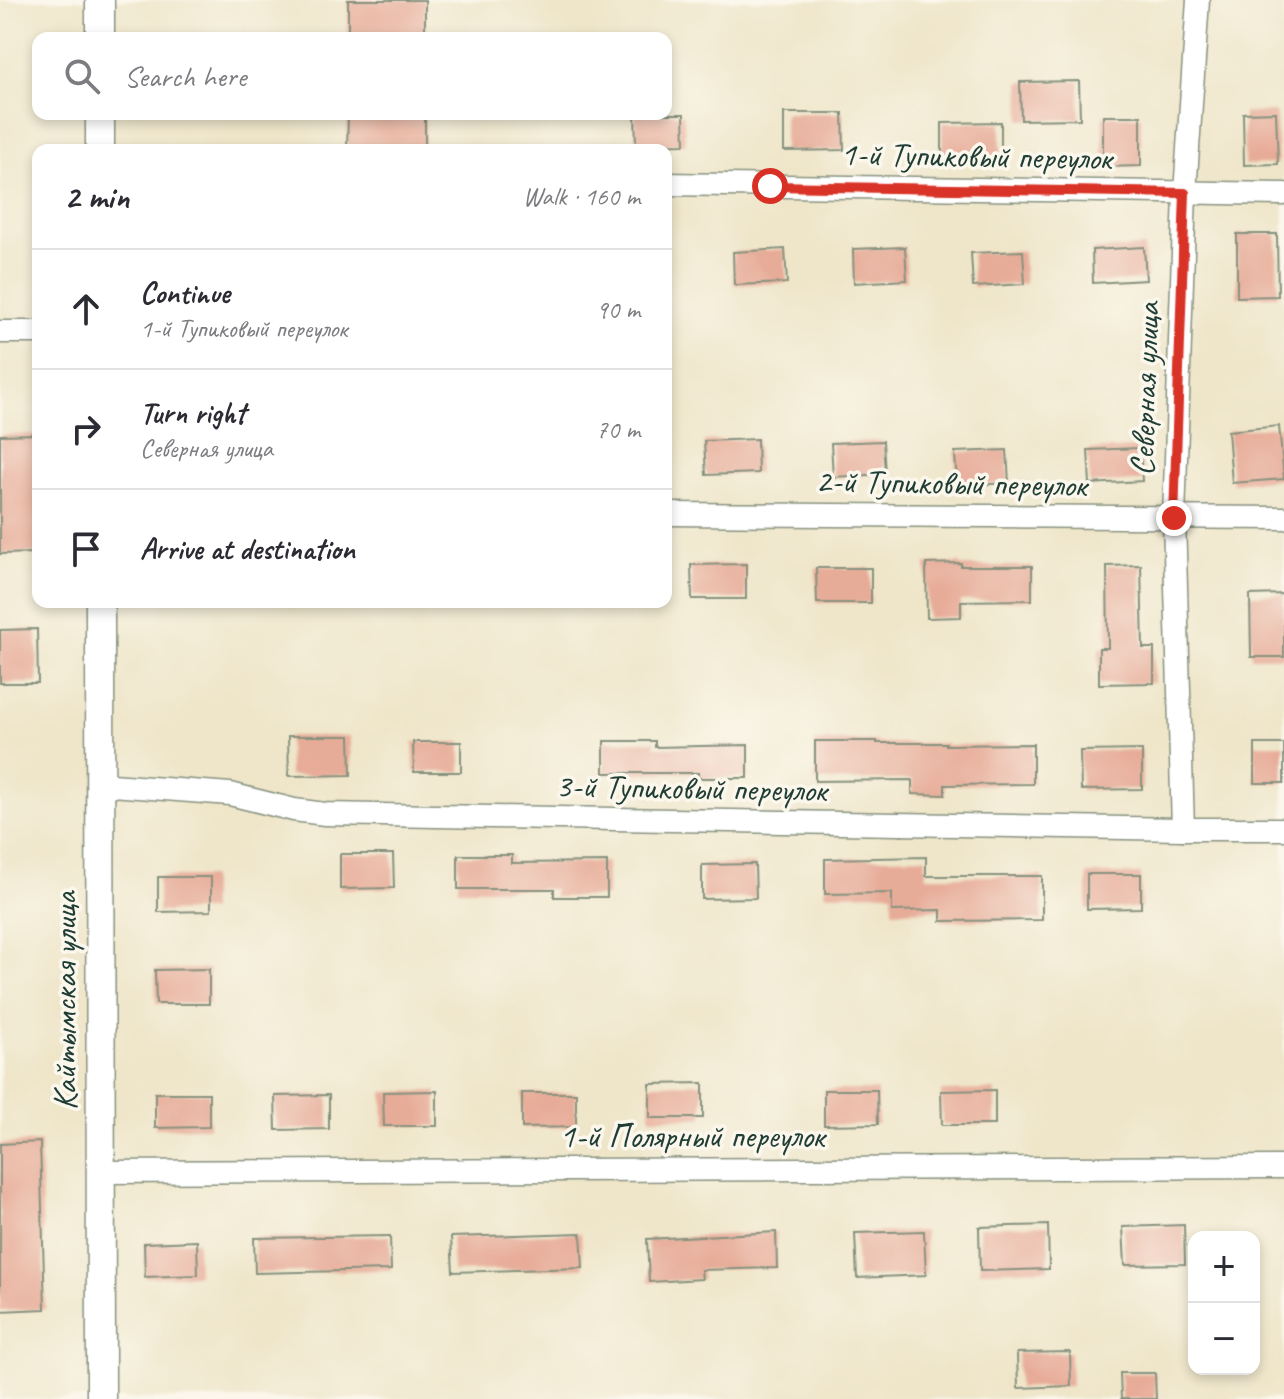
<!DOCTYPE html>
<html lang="en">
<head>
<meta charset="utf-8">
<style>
	:root { --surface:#fff; --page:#f2f2f3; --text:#2b2b33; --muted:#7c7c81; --line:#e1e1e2 }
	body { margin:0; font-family:Caveat,sans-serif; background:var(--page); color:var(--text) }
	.controls { position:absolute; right:24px; bottom:24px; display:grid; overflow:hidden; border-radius:16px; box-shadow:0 4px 12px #0003 }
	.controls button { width:72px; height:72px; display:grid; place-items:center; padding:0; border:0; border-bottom:2px solid var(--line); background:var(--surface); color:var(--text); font:40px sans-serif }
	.stop { position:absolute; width:24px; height:24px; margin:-18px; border:6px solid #d93025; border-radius:50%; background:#fff }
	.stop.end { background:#d93025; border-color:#fff; box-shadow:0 2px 8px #0008 }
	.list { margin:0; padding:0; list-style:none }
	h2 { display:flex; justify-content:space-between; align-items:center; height:104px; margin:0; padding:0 32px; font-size:34px }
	h2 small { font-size:26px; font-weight:400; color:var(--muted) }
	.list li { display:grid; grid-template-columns:52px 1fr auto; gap:24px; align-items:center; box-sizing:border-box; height:120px; padding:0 32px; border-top:2px solid var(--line) }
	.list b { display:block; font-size:30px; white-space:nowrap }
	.list p { margin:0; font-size:26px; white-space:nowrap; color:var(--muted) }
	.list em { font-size:26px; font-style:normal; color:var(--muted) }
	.icon { flex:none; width:44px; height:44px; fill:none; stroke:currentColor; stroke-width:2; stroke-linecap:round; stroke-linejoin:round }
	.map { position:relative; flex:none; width:1284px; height:1399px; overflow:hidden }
	.search { position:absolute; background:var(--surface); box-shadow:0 4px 12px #0003; left:32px; top:32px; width:640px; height:88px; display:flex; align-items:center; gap:20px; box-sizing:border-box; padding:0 28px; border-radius:16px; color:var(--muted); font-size:30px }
	.panel { position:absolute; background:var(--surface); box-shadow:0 4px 12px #0003; left:32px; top:144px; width:640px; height:464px; border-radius:16px }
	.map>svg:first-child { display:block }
</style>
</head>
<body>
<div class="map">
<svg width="1284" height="1399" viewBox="0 0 1284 1399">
	<rect width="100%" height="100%" fill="#fbf7ec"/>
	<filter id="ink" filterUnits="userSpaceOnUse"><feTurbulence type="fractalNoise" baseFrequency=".0125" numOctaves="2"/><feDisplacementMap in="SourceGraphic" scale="16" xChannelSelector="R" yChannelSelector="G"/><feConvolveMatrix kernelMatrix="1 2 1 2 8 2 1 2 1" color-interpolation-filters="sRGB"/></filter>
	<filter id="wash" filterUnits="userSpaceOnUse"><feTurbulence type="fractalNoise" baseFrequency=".006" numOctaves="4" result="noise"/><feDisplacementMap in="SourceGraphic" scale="32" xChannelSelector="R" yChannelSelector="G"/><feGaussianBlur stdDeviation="1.8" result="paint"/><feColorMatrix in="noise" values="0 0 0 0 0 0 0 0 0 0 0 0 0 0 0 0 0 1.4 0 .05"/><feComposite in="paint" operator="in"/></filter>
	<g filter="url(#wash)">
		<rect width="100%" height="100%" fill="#efe6ca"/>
		<g id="blocks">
			<g fill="#e7ac98">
				<rect x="348" y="0" width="77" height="38"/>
				<path d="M1079,81L1080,119L1021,120L1020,82Z"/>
				<path d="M1276,112L1278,164L1244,165L1243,113Z"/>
				<path d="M784,113H843L844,150L784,151Z"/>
				<path d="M348,114H425V150H347Z"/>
				<path d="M635,114H684L685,144L636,145Z"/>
				<path d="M1103,116H1141V166L1103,167Z"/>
				<path d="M1001,122V160H942V123Z"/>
				<path d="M1237,234H1277L1278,296L1237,297Z"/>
				<path d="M905,247L907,280L854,283L853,249Z"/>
				<path d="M1144,247L1146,280L1093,283L1092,250Z"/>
				<path d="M785,249L787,283L734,285L733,252Z"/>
				<path d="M1023,251L1025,284L973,287L971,253Z"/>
				<path d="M1279,426L1284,479L1232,483L1228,431Z"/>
				<path d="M38,434V553L0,554V435Z"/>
				<path d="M757,439L758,473L706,475L704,441Z"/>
				<path d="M883,441L885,474L833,477L831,443Z"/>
				<path d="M1140,448L1142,481L1090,484L1088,450Z"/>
				<path d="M1007,450L1009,483L957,486L955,452Z"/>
				<path d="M961,563V566H1032V600L961,601V617L927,618L926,564Z"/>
				<path d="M746,564V599H692L691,565Z"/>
				<path d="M1141,565L1143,648H1154V683L1099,684V648H1108L1107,566Z"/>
				<path d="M816,568H871V603H817Z"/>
				<path d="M1284,594V657H1251L1250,595Z"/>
				<path d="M37,629L38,683H0V630Z"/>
				<path d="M288,736H350L351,775L289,776Z"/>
				<path d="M604,741H655V747L748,745V778H698V773H604Z"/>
				<path d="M815,741H877V743H946V745L1033,744V784L945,785V795L912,794V780L815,781Z"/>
				<path d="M413,742H461V772H414Z"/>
				<rect x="1255" y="744" width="29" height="39"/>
				<path d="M1142,750V789L1081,790L1080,751Z"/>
				<path d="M340,854H393L394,888L340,889Z"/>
				<path d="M458,855H512V863L607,862V897H554V889H458Z"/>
				<path d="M926,857V876H1042V920L941,921V910L892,911V893L825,894V859Z"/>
				<path d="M755,864L756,898L702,899V865Z"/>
				<path d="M1087,874H1141V908L1087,909Z"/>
				<path d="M158,877H211V911L158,912Z"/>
				<path d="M209,969V1004H156L155,970Z"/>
				<path d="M703,1083V1118H650V1084Z"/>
				<path d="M824,1090H877L878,1124L824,1125Z"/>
				<path d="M995,1090V1125H942L941,1091Z"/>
				<path d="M437,1091V1126H384L383,1092Z"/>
				<path d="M155,1093H209V1127L155,1128Z"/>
				<path d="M522,1093H576V1127L522,1128Z"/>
				<path d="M329,1095V1129L276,1130L275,1096Z"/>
				<path d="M40,1142L45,1309L0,1311V1144Z"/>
				<path d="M1048,1225L1049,1269L980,1271L979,1227Z"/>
				<path d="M1184,1225L1185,1264L1125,1265L1123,1227Z"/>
				<path d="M924,1231L926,1275L857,1278L855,1233Z"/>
				<path d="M776,1232L777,1268L701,1270L702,1279L649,1282L647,1239Z"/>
				<path d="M581,1233L583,1268L453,1272L451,1237Z"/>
				<path d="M390,1236L391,1270L255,1273L254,1238Z"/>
				<path d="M197,1241L198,1275L145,1277L144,1243Z"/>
				<path d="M1070,1352L1071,1386L1018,1388L1017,1353Z"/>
				<path d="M1120,1373H1155L1156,1399H1121Z"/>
			</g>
		</g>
	</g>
	<g filter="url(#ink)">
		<use href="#blocks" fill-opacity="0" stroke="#87927f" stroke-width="2"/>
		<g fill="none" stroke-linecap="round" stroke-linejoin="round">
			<g stroke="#87927f" stroke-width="25">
				<g id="minor">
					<path d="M666,184L1284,194"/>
					<path d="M0,332H38"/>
					<path d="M666,514L1284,518"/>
					<path d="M99,784L230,794L294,810L325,814L1183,829H1284"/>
					<path d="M1183,829L1174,518L1185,193L1198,0"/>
					<path d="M101,1172L1284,1167"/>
				</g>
			</g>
			<g stroke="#87927f" stroke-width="31">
				<g id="tertiary">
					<path d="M100,0V38"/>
					<path d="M100,114V150"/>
					<path d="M100,602L101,1399"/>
				</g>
			</g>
			<use href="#minor" stroke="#fff" stroke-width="22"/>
			<use href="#tertiary" stroke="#fff" stroke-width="28"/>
		</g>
	</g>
	<g fill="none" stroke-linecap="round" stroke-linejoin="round" filter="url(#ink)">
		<path stroke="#d93025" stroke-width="10" d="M770,186L1185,193L1174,518"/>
	</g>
	<g text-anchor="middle" stroke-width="7" stroke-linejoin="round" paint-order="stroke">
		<g font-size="34" fill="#1f3d34" stroke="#fbf7ec">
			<text transform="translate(976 155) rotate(1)" y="12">1-й Тупиковый переулок</text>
			<text transform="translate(1144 389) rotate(-88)" y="12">Северная улица</text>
			<text transform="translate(951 482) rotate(1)" y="12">2-й Тупиковый переулок</text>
			<text transform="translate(691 787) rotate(1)" y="12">3-й Тупиковый переулок</text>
			<text transform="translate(64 1001) rotate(-90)" y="12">Кайтымская улица</text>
			<text x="692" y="1147">1-й Полярный переулок</text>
		</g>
	</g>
</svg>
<div class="controls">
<button>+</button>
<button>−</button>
</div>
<div class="stop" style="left:770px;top:186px"></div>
<div class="stop end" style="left:1174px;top:518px"></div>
<div class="search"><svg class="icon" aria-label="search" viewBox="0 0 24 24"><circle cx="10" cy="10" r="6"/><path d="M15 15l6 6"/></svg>Search here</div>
<section class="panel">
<h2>2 min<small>Walk · 160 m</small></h2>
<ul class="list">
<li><svg class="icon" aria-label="ahead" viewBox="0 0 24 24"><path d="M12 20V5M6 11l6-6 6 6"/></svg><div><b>Continue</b><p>1-й Тупиковый переулок</p></div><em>90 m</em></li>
<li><svg class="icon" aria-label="right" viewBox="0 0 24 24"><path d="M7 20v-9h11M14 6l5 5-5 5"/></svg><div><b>Turn right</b><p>Северная улица</p></div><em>70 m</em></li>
<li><svg class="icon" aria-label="arrive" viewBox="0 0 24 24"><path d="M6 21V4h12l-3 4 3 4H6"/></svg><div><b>Arrive at destination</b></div></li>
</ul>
</section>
</div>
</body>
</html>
